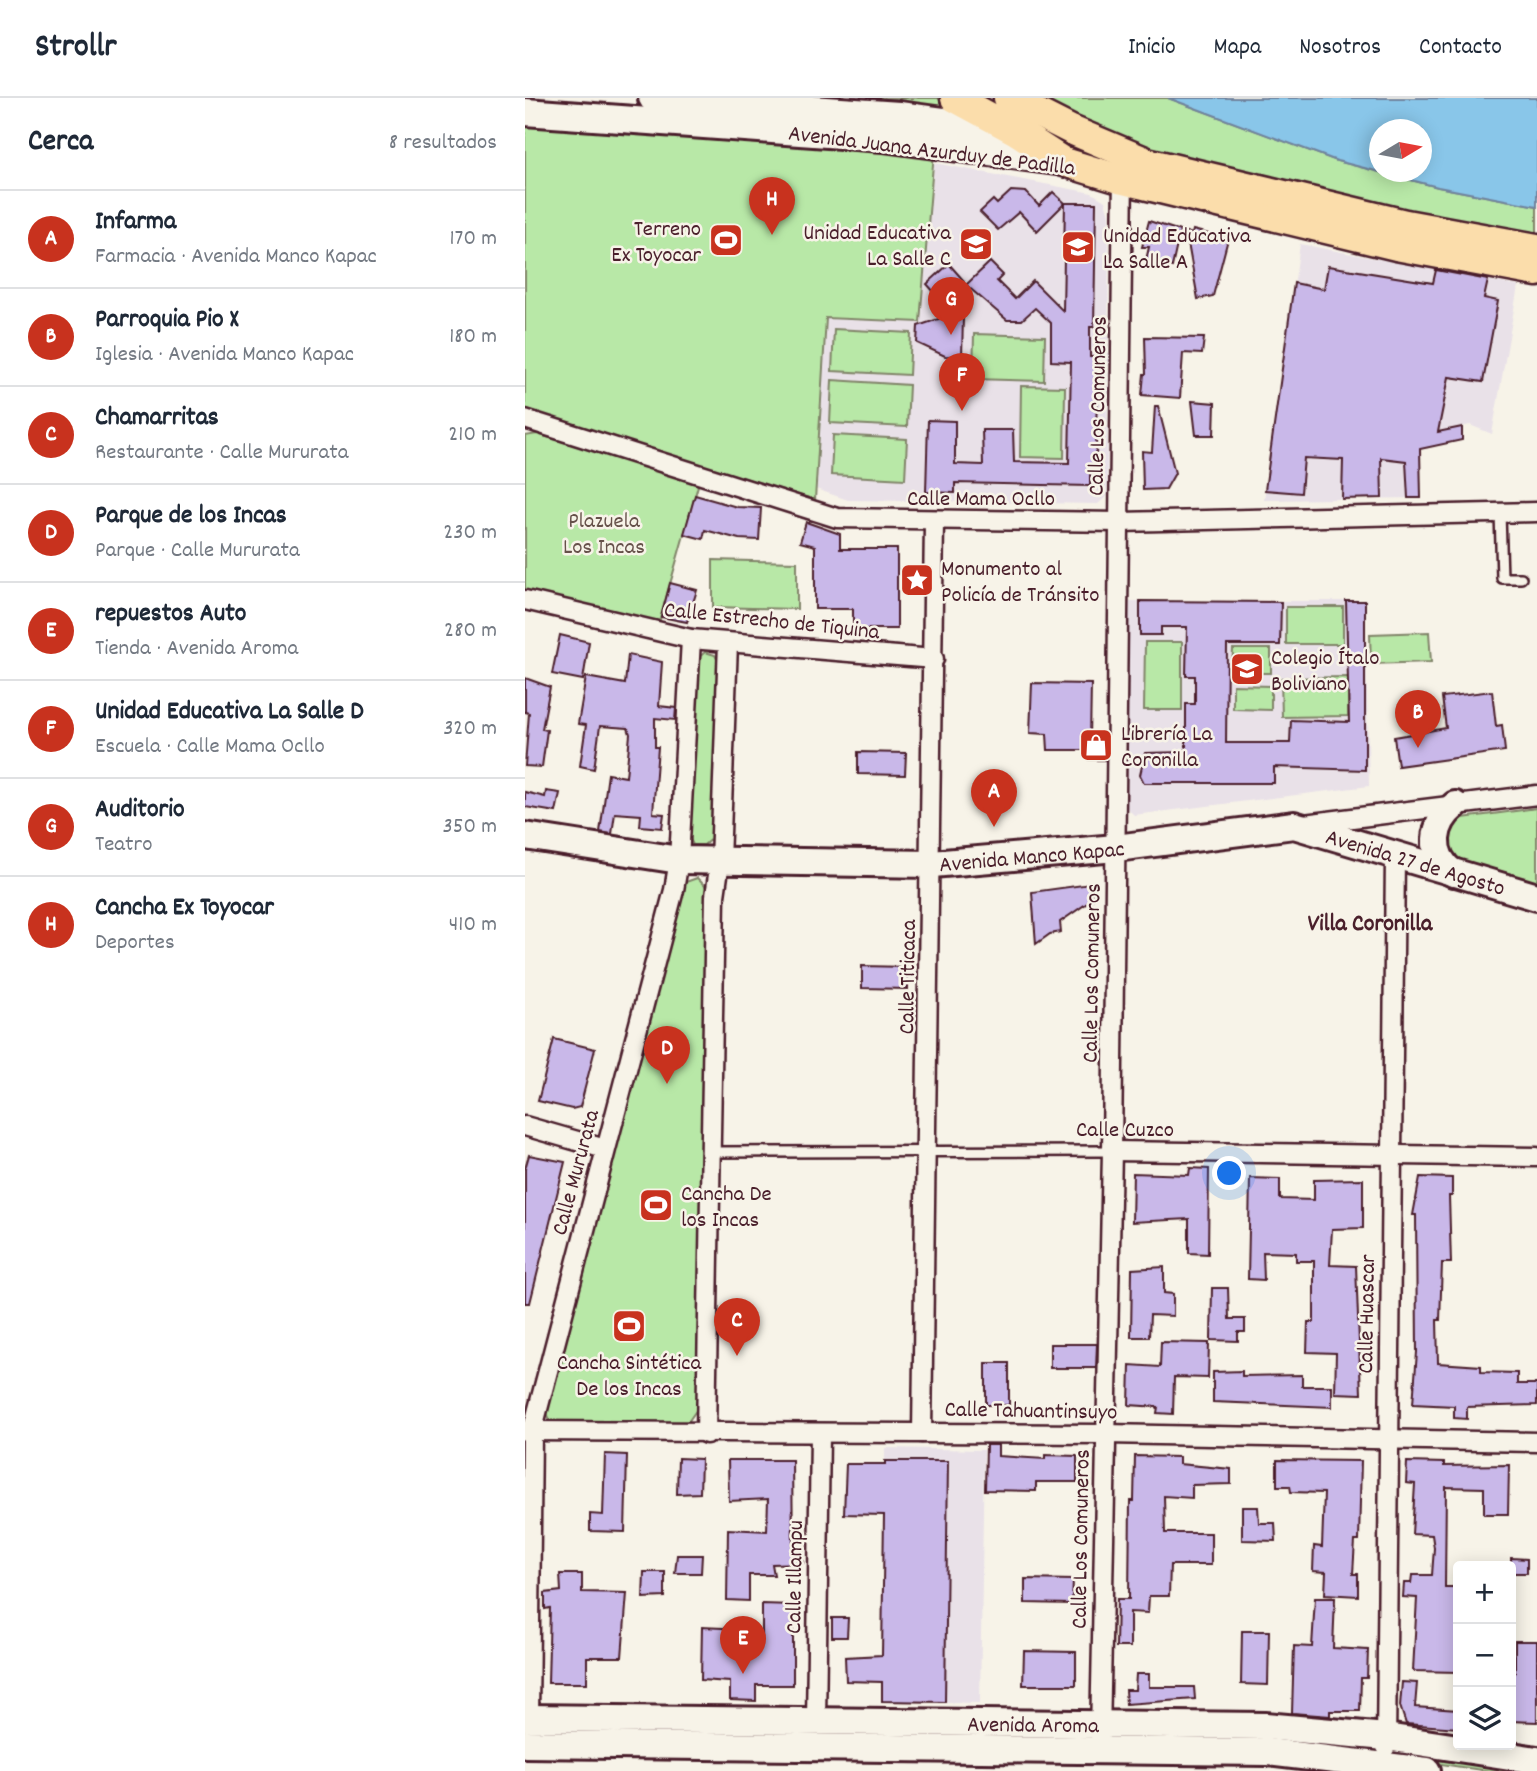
<!DOCTYPE html>
<html lang="es">
<head>
<meta charset="utf-8">
<style>
	:root { --surface:#fff; --page:#f6f6f7; --text:#1f2937; --muted:#747a83; --line:#e0e1e3; --accent:#c8321e }
	body { margin:0; font-family:Dekko,sans-serif; background:var(--page); color:var(--text) }
	.controls { position:absolute; right:21px; bottom:21px; display:grid; overflow:hidden; border-radius:7px; box-shadow:0 4px 18px #0003 }
	.controls button { width:63px; height:63px; display:grid; place-items:center; padding:0; border:0; border-bottom:2px solid var(--line); background:var(--surface); color:var(--text); font:35px sans-serif }
	.compass { position:absolute; left:844px; top:21px; width:63px; height:63px; border-radius:50%; background:var(--surface); box-shadow:0 4px 18px #0003; rotate:80deg }
	.you { position:absolute; left:705px; top:1076px; width:24px; height:24px; margin:-18px; border:5px solid #fff; border-radius:50%; background:#1a73e8; box-shadow:0 0 0 10px #1a73e833 }
	.badge { display:grid; place-items:center; width:46px; height:46px; border-radius:50%; background:var(--accent); color:#fff; font-size:23px; font-weight:700 }
	.pin { position:absolute; translate:-50% -58px; filter:drop-shadow(0 2px 4px #0008) }
	.pin::after { content:''; position:absolute; top:37px; width:24px; height:21px; background:inherit; clip-path:polygon(0 0,100% 0,50% 100%) }
	.list { margin:0; padding:0; list-style:none }
	h2 { display:flex; justify-content:space-between; align-items:center; height:91px; margin:0; padding:0 28px; font-size:30px }
	h2 small { font-size:23px; font-weight:400; color:var(--muted) }
	.list li { display:grid; grid-template-columns:46px 1fr auto; gap:21px; align-items:center; box-sizing:border-box; height:98px; padding:0 28px; border-top:2px solid var(--line) }
	.list b { display:block; font-size:26px; white-space:nowrap }
	.list p { margin:0; font-size:23px; white-space:nowrap; color:var(--muted) }
	.list em { font-size:23px; font-style:normal; color:var(--muted) }
	.icon { flex:none; width:38px; height:38px; fill:none; stroke:currentColor; stroke-width:2; stroke-linecap:round; stroke-linejoin:round }
	.map { position:relative; flex:none; width:1012px; height:1673px; overflow:hidden }
	header { display:flex; align-items:center; gap:42px; box-sizing:border-box; height:98px; padding:0 35px; background:var(--surface); border-bottom:2px solid var(--line) }
	header strong { font-size:33px }
	nav { display:flex; gap:38px; margin-inline-start:auto; font-size:24px }
	main { display:flex }
	aside { flex:1; background:var(--surface) }
	.map>svg:first-child { display:block }
</style>
</head>
<body>
<header>
<strong>Strollr</strong>
<nav><a>Inicio</a><a>Mapa</a><a>Nosotros</a><a>Contacto</a></nav>
</header>
<main>
<aside>
<h2>Cerca<small>8 resultados</small></h2>
<ul class="list">
<li><span class="badge">A</span><div><b>Infarma</b><p>Farmacia · Avenida Manco Kapac</p></div><em>170 m</em></li>
<li><span class="badge">B</span><div><b>Parroquia Pio X</b><p>Iglesia · Avenida Manco Kapac</p></div><em>180 m</em></li>
<li><span class="badge">C</span><div><b>Chamarritas</b><p>Restaurante · Calle Mururata</p></div><em>210 m</em></li>
<li><span class="badge">D</span><div><b>Parque de los Incas</b><p>Parque · Calle Mururata</p></div><em>230 m</em></li>
<li><span class="badge">E</span><div><b>repuestos Auto</b><p>Tienda · Avenida Aroma</p></div><em>280 m</em></li>
<li><span class="badge">F</span><div><b>Unidad Educativa La Salle D</b><p>Escuela · Calle Mama Ocllo</p></div><em>320 m</em></li>
<li><span class="badge">G</span><div><b>Auditorio</b><p>Teatro</p></div><em>350 m</em></li>
<li><span class="badge">H</span><div><b>Cancha Ex Toyocar</b><p>Deportes</p></div><em>410 m</em></li>
</ul>
</aside>
<div class="map">
<svg width="1012" height="1673" viewBox="0 0 1012 1673">
	<rect width="100%" height="100%" fill="#f7f3e8"/>
	<filter id="ink" filterUnits="userSpaceOnUse"><feTurbulence type="fractalNoise" baseFrequency=".0143" numOctaves="2"/><feDisplacementMap in="SourceGraphic" scale="14" xChannelSelector="R" yChannelSelector="G"/><feConvolveMatrix kernelMatrix="1 2 1 2 8 2 1 2 1" color-interpolation-filters="sRGB"/></filter>
	<g filter="url(#ink)">
		<g fill="#e9e1e8">
			<path d="M409,65L567,95L580,103L584,117L582,398L573,406L323,402L291,391L301,220L395,224Z"/>
			<path d="M775,146L993,188L967,336L945,327L895,338L896,400L739,402Z"/>
			<path d="M604,503H840L844,688L609,717L602,710Z"/>
			<path d="M360,1350L459,1352L455,1605L357,1603Z"/>
		</g>
		<g fill="#b8e8a7" stroke="#818469" stroke-width="2">
			<path d="M286,0H413L446,17Z"/>
			<path d="M506,0H643L812,63L913,89L1012,108V139L962,132L607,48Z"/>
			<path d="M0,22L409,54L395,224L301,220L290,402L0,312Z"/>
			<path d="M309,231L386,235L384,277L307,273Z"/>
			<path d="M449,236L520,238L519,283L448,281Z"/>
			<path d="M307,282L384,287L382,329L305,325Z"/>
			<path d="M496,288L540,289L539,360L495,359Z"/>
			<path d="M12,336L174,384L134,525L0,492V338Z"/>
			<path d="M308,337L382,341L380,381L306,377Z"/>
			<path d="M188,462L272,464V511L188,509Z"/>
			<rect x="761" y="509" width="57" height="37"/>
			<path d="M904,534L906,564L846,566L845,536Z"/>
			<path d="M620,544H657V612H619Z"/>
			<path d="M708,551H746V575H707Z"/>
			<path d="M180,554L190,557L193,563L189,738L179,747H168L162,735L172,561Z"/>
			<path d="M823,579V618L757,619L756,580Z"/>
			<path d="M708,587L746,588V612L708,611Z"/>
			<path d="M1012,710V784L926,759L920,727L930,721Z"/>
			<path d="M172,780L182,790L172,1311L163,1324L32,1325L25,1322L21,1313L158,785Z"/>
			<path d="M876,1651L1012,1673H963L876,1660Z"/>
		</g>
		<path fill="#89c6e9" stroke="#70839d" stroke-width="2" fill-rule="evenodd" d="M643,0H1012V108L913,89L812,63ZM855,32H897V74H855Z"/>
		<g fill="#c9b8e9" stroke="#4a1f2b" stroke-width="2">
			<path d="M486,93L501,94L514,108L528,94L540,105L512,133L494,114L473,132L455,114L468,102L472,106Z"/>
			<path d="M540,105H571L569,229H565V259H572L571,370L565,369V388L430,385V395L401,394L403,322L430,323V366L458,367L457,332H488L489,364L544,365L546,264L526,263V225L510,210L497,222H482L441,187L465,164L478,177L472,183L490,201L508,183L538,213Z"/>
			<path d="M624,123L655,133L647,169L621,162L624,149H617Z"/>
			<path d="M668,132L703,141L688,198L673,201L661,134L667,136Z"/>
			<path d="M424,166L439,183L417,203L402,186Z"/>
			<path d="M803,168L908,185L911,172L963,182L959,200L973,203L958,284L924,279L913,334L937,329V342L895,351L896,400H883L881,363L856,360L857,400L817,401L818,362L779,360L776,395L740,392L769,185L799,191Z"/>
			<path d="M422,218H438L437,259L420,258L392,245L393,228Z"/>
			<path d="M620,239L679,240L677,256L658,255L655,300L617,297L619,276H621Z"/>
			<path d="M667,303L690,305L689,337H671Z"/>
			<path d="M630,308H633L650,375L641,391L618,392L617,353L627,354Z"/>
			<path d="M170,397L212,409L236,410L234,442L214,441L180,432L178,441L159,436Z"/>
			<path d="M281,424L315,436V451H372V531H328V511H290V448L275,444Z"/>
			<path d="M145,485L172,492L162,524L136,519Z"/>
			<path d="M615,503L756,504L755,547H702L701,645H765L766,622L824,624L821,503H840V672L749,669V685H619L615,677L620,655L661,654V606H670V578H661L662,529H636V537H615Z"/>
			<path d="M35,537L64,544L58,582L27,576Z"/>
			<path d="M103,557L137,564L134,608L151,610L150,622L130,620V649H133L128,715L139,716L137,730L115,728L116,717L90,715L87,736L75,734L83,676L101,679L105,636L103,630L75,628L69,671L55,668L61,627L53,626L61,579L100,586Z"/>
			<path d="M0,580L25,589L17,631L22,632L17,669L0,668L4,615L0,614Z"/>
			<path d="M507,585L566,586L565,643H580V662H564V652H523L522,636L505,635Z"/>
			<path d="M967,593L971,628L977,627L980,653L873,668L869,639L921,630L917,599Z"/>
			<path d="M333,654L381,655L380,677L333,676Z"/>
			<path d="M21,693L35,695L31,714L0,709V694L20,699Z"/>
			<path d="M565,786L568,801L535,824L536,834L525,836L511,846L507,794Z"/>
			<path d="M337,868L383,869V891L337,890Z"/>
			<path d="M29,941L70,951L55,1009L47,1011L13,1003Z"/>
			<path d="M4,1057L40,1064L5,1205H0V1071Z"/>
			<path d="M665,1070L684,1071L683,1156L664,1155V1121L607,1124L608,1075L664,1077Z"/>
			<path d="M895,1079L927,1080V1098H924L926,1165H917L915,1222H912L913,1265L956,1268V1274L992,1275V1286H1012V1307L942,1309V1321L929,1320V1308L888,1306L892,1254L891,1117H888Z"/>
			<path d="M725,1080L755,1081V1101L789,1102V1082L838,1081V1130L807,1131L805,1167L831,1168L836,1296L810,1295L811,1255L782,1254L783,1224H789V1163H771V1155L738,1154L739,1182L723,1181Z"/>
			<path d="M639,1169V1195L648,1196V1218L625,1217L624,1239H606L607,1171Z"/>
			<path d="M687,1190H703L704,1221H720V1234H713V1243L686,1242Z"/>
			<path d="M636,1244L684,1245L683,1280L649,1279L648,1316L632,1315L633,1309L604,1307L605,1267L635,1269Z"/>
			<path d="M525,1246H572L571,1270H525Z"/>
			<rect x="461" y="1265" width="23" height="42"/>
			<path d="M717,1273V1278L777,1277V1288H807V1309L688,1304V1274Z"/>
			<path d="M461,1347H473V1358L520,1361V1357L552,1358V1384H511V1393L460,1392Z"/>
			<path d="M80,1356L102,1357L100,1434L65,1433V1416L78,1417Z"/>
			<path d="M610,1358L654,1359V1366L706,1371V1386L667,1387V1400L639,1398L640,1435H686V1467H645L644,1498H624L623,1515L605,1514V1549H591L592,1501H604L605,1403H609Z"/>
			<path d="M153,1360L176,1361L175,1395L152,1396Z"/>
			<path d="M203,1362H267L268,1450H278V1465L247,1466L249,1477H224V1503L202,1502L203,1431L242,1433L243,1401L204,1403Z"/>
			<path d="M752,1362L836,1363L834,1443H830L828,1476H833V1498L800,1496L801,1474L788,1473L789,1448L797,1449L799,1395L766,1394L765,1388H752Z"/>
			<path d="M360,1363H423L420,1604L357,1603V1584L321,1583L320,1559L357,1557L359,1417L319,1416L321,1366H360Z"/>
			<path d="M882,1364L919,1365V1368L984,1367L983,1416H959V1390L921,1389L920,1489H933V1574L888,1573L892,1500L878,1499L879,1485H886L887,1477H907L909,1450L907,1437L887,1436L890,1386L881,1385Z"/>
			<path d="M717,1409H733L734,1425H750L751,1443L717,1442Z"/>
			<path d="M152,1457H177L176,1475H150Z"/>
			<path d="M986,1460L1002,1461V1475H986Z"/>
			<path d="M119,1474H140V1499L118,1500Z"/>
			<path d="M35,1476H57V1494L102,1495L97,1559H62V1585H23L25,1510L20,1511V1495L36,1493Z"/>
			<path d="M500,1481L548,1482L547,1506L500,1505Z"/>
			<path d="M790,1500H810L808,1550L843,1552L842,1580H836L835,1613H805V1618L767,1615L769,1548L787,1549Z"/>
			<path d="M237,1506L268,1507V1587H231V1603L205,1602V1584L176,1582L177,1529L198,1530L237,1542Z"/>
			<path d="M307,1520H323L322,1539H307Z"/>
			<path d="M717,1533H744L743,1587L716,1586Z"/>
			<path d="M990,1543H1012V1624L986,1623V1575H990Z"/>
			<path d="M499,1553L551,1554V1587H498Z"/>
			<path d="M611,1576H624V1589H669L670,1601L601,1606L600,1592H610Z"/>
			<path d="M877,1584L892,1585L890,1609L933,1612V1630L881,1626L875,1608Z"/>
		</g>
		<g fill="none" stroke-linecap="round" stroke-linejoin="round">
			<g stroke="#4a1f2b" stroke-width="14">
				<g id="lane">
					<path d="M975,415L977,480H996"/>
					<path d="M187,1054L587,1053"/>
				</g>
			</g>
			<g stroke="#4a1f2b" stroke-width="23">
				<g id="street">
					<path d="M0,321L312,420L595,424L1012,414"/>
					<path d="M0,502L166,541L409,561"/>
					<path d="M779,726L1012,697"/>
					<path d="M0,1028L80,1051"/>
					<path d="M587,1053L1012,1059"/>
					<path d="M0,1333L580,1336L1012,1344"/>
					<path d="M397,1335L409,424"/>
					<path d="M181,1336L190,798L195,763L203,545"/>
					<path d="M4,1620L7,1334L149,792L154,762L166,541"/>
					<path d="M291,1624L295,1336"/>
					<path d="M575,1638L587,1053L598,73"/>
					<path d="M861,1649L870,759"/>
				</g>
			</g>
			<g stroke="#4a1f2b" stroke-width="32">
				<g id="secondary">
					<path d="M127,0L374,17L491,33"/>
					<path d="M0,14L358,40L539,64"/>
					<path id="s1" d="M0,738L154,762L407,766L591,750L769,727L1012,799"/>
					<path d="M928,775C903,756 907,726 930,707"/>
					<path id="s2" d="M0,1620L740,1628L861,1639L1012,1662"/>
					<path d="M0,1646L743,1654L902,1673"/>
				</g>
			</g>
			<g stroke="#4a1f2b" stroke-width="33">
				<g id="primary">
					<path d="M430,0L491,33L539,64L598,82L871,148L1012,174"/>
					<path d="M483,0L546,32L622,64L881,126L1012,150"/>
				</g>
			</g>
			<use href="#lane" stroke="#f7f3e8" stroke-width="9"/>
			<use href="#street" stroke="#f7f3e8" stroke-width="18"/>
			<use href="#secondary" stroke="#f7f3e8" stroke-width="26"/>
			<use href="#primary" stroke="#fbddab" stroke-width="28"/>
		</g>
	</g>
	<defs>
		<g id="stadium-square" transform="scale(1.75)"><rect x="-9" y="-9" width="18" height="18" rx="4" fill="#c8321e" stroke="#f7f3e8"/><path d="M0-5a6.5 5 0 1 0 0 10a6.5 5 0 1 0 0-10ZM-3.5-1.8h7v3.6h-7Z" fill="#fff"/></g>
		<g id="school-square" transform="scale(1.75)"><rect x="-9" y="-9" width="18" height="18" rx="4" fill="#c8321e" stroke="#f7f3e8"/><path d="M0-5L7-2L0 1L-7-2ZM-4 1L0 2.5L4 1V4Q0 6-4 4Z" fill="#fff"/></g>
		<g id="sight-square" transform="scale(1.75)"><rect x="-9" y="-9" width="18" height="18" rx="4" fill="#c8321e" stroke="#f7f3e8"/><path d="M0-6L1.8-2.2L6-1.7L2.9 1.2L3.7 5.4L0 3.3L-3.7 5.4L-2.9 1.2L-6-1.7L-1.8-2.2Z" fill="#fff"/></g>
		<g id="shop-square" transform="scale(1.75)"><rect x="-9" y="-9" width="18" height="18" rx="4" fill="#c8321e" stroke="#f7f3e8"/><path d="M-5-2.5h2.3a2.7 3.5 0 0 1 5.4 0H5L5.5 6h-11ZM-1.5-2.5h3a1.5 2.3 0 0 0-3 0Z" fill="#fff"/></g>
	</defs>
	<g fill-rule="evenodd">
		<use href="#stadium-square" x="201" y="142"/>
		<use href="#school-square" x="451" y="146"/>
		<use href="#school-square" x="553" y="149"/>
		<use href="#sight-square" x="392" y="482"/>
		<use href="#school-square" x="722" y="571"/>
		<use href="#shop-square" x="571" y="647"/>
		<use href="#stadium-square" x="131" y="1107"/>
		<use href="#stadium-square" x="104" y="1228"/>
	</g>
	<g text-anchor="middle" stroke-width="5" stroke-linejoin="round" paint-order="stroke">
		<g font-size="23" fill="#4a1f2b" stroke="#f7f3e8">
			<text transform="translate(407 51) rotate(7)" y="8">Avenida Juana Azurduy de Padilla</text>
			<text transform="translate(571 308) rotate(-89)" y="8">Calle Los Comuneros</text>
			<text x="456" y="407">Calle Mama Ocllo</text>
			<text transform="translate(247 521) rotate(6)" y="8">Calle Estrecho de Tiquina</text>
			<text dy="8" stroke="none"><textPath href="#s1" startOffset="509">Avenida Manco Kapac</textPath></text>
			<text dy="8" stroke="none"><textPath href="#s1" startOffset="900">Avenida 27 de Agosto</textPath></text>
			<text transform="translate(565 875) rotate(-89)" y="8">Calle Los Comuneros</text>
			<text transform="translate(381 879) rotate(-89)" y="8">Calle Titicaca</text>
			<text x="600" y="1038">Calle Cuzco</text>
			<text transform="translate(49 1074) rotate(-75)" y="8">Calle Mururata</text>
			<text transform="translate(840 1216) rotate(-89)" y="8">Calle Huascar</text>
			<text transform="translate(506 1311) rotate(1)" y="8">Calle Tahuantinsuyo</text>
			<text transform="translate(554 1441) rotate(-89)" y="8">Calle Los Comuneros</text>
			<text transform="translate(268 1479) rotate(-89)" y="8">Calle Illampu</text>
			<text dy="8" stroke="none"><textPath href="#s2" startOffset="508">Avenida Aroma</textPath></text>
		</g>
		<g font-size="23" fill="#4a1f2b" stroke="#f7f3e8" text-anchor="start">
			<text x="176" y="137" text-anchor="end">Terreno<tspan x="176" dy="26">Ex Toyocar</tspan></text>
			<text x="426" y="141" text-anchor="end">Unidad Educativa<tspan x="426" dy="26">La Salle C</tspan></text>
			<text x="578" y="144">Unidad Educativa<tspan x="578" dy="26">La Salle A</tspan></text>
			<text x="416" y="477">Monumento al<tspan x="416" dy="26">Policía de Tránsito</tspan></text>
			<text x="746" y="566">Colegio Ítalo<tspan x="746" dy="26">Boliviano</tspan></text>
			<text x="596" y="642">Librería La<tspan x="596" dy="26">Coronilla</tspan></text>
			<text x="156" y="1102">Cancha De<tspan x="156" dy="26">los Incas</tspan></text>
			<text x="104" y="1271" text-anchor="middle">Cancha Sintética<tspan x="104" dy="26">De los Incas</tspan></text>
		</g>
		<g font-size="23" fill="#66514a" stroke="#f7f3e8">
			<text x="79" y="429">Plazuela<tspan x="79" dy="26">Los Incas</tspan></text>
		</g>
		<g font-size="24" font-weight="bold" fill="#4a1f2b" stroke="#f7f3e8">
			<text x="845" y="832">Villa Coronilla</text>
		</g>
	</g>
</svg>
<div class="controls">
<button>+</button>
<button>−</button>
<button><svg class="icon" aria-label="layers" viewBox="0 0 24 24"><path d="M12 4l9 5-9 5-9-5zM3 14l9 5 9-5"/></svg></button>
</div>
<svg class="compass" viewBox="-18 -18 36 36"><path d="M0-13l5 13h-10z" fill="#e53935"/><path d="M0 13l5-13h-10z" fill="#747a83"/></svg>
<div class="you"></div>
<div class="pin badge" style="left:469px;top:729px">A</div>
<div class="pin badge" style="left:893px;top:650px">B</div>
<div class="pin badge" style="left:212px;top:1258px">C</div>
<div class="pin badge" style="left:142px;top:986px">D</div>
<div class="pin badge" style="left:218px;top:1576px">E</div>
<div class="pin badge" style="left:437px;top:313px">F</div>
<div class="pin badge" style="left:426px;top:237px">G</div>
<div class="pin badge" style="left:247px;top:137px">H</div>
</div>
</main>
</body>
</html>
